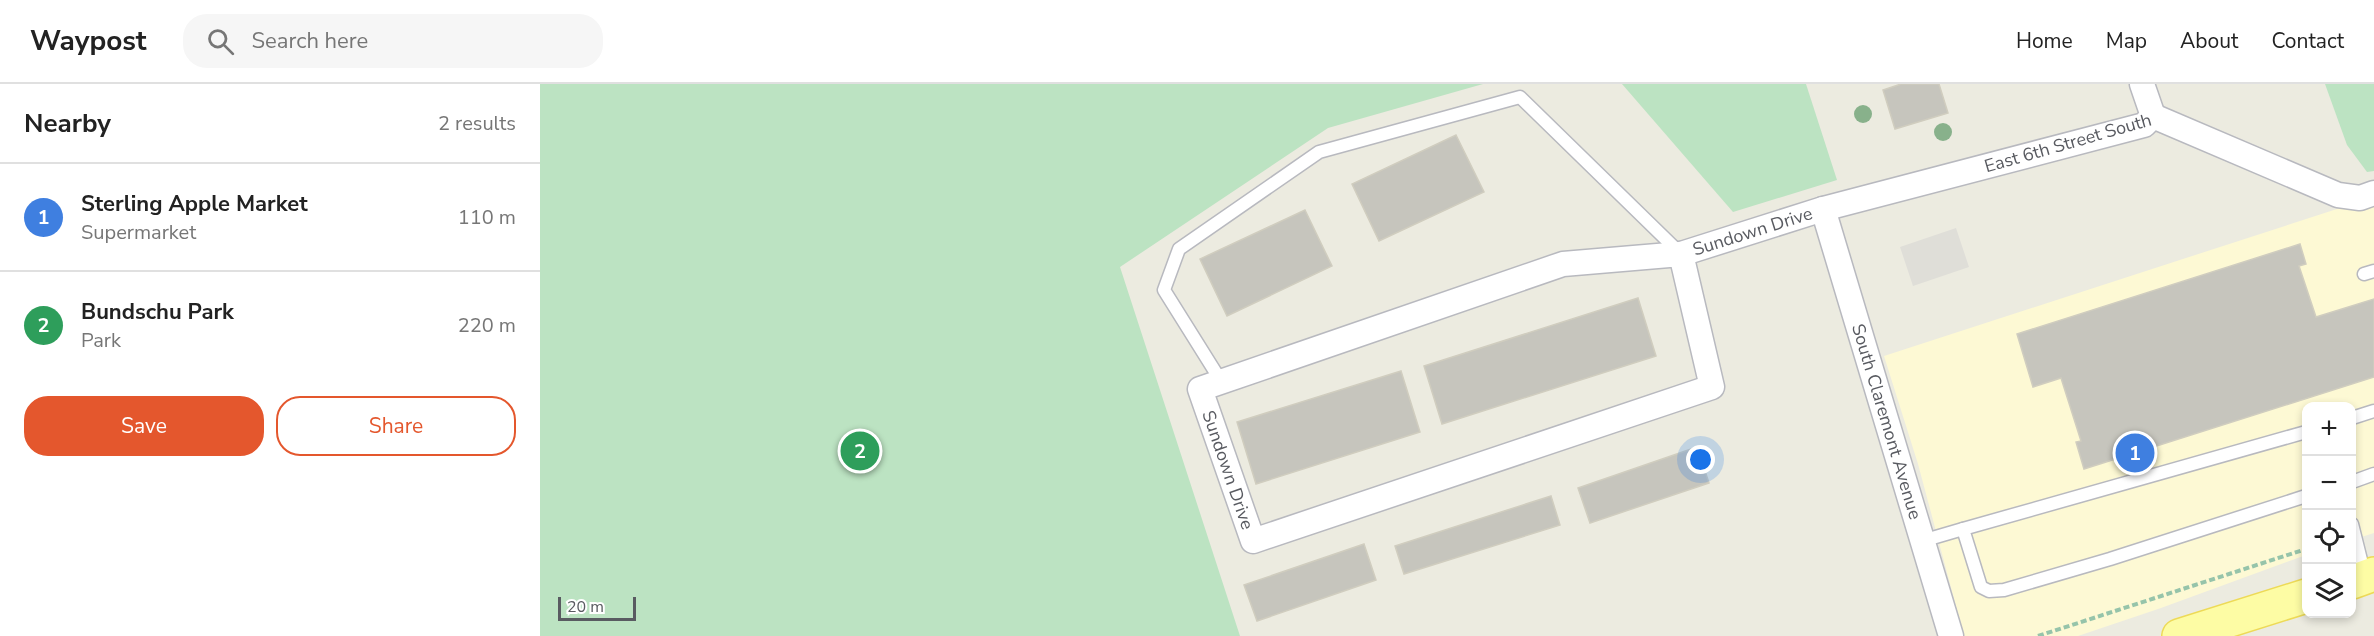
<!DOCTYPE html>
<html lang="en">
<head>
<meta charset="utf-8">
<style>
	:root { --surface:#fff; --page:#f6f6f6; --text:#222; --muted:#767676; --line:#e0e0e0; --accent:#e4572d }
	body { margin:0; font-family:"Nunito Sans",sans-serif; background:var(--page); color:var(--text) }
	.controls { position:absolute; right:18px; bottom:18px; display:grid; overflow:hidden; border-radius:12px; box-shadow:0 3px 9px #0003 }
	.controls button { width:54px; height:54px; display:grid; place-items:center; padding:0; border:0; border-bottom:2px solid var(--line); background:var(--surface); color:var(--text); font:30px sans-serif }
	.scale { position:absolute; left:18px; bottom:15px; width:78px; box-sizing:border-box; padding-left:6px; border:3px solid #595b61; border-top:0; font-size:16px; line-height:21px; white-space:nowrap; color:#595b61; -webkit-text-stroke:4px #fff; paint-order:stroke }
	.you { position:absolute; left:1161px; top:376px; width:21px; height:21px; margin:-15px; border:4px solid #fff; border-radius:50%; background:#1a73e8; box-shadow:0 0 0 9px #1a73e833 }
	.badge { display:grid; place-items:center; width:39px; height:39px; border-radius:50%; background:var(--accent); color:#fff; font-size:20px; font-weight:700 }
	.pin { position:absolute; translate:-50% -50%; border:3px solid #fff; box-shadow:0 2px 6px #0006 }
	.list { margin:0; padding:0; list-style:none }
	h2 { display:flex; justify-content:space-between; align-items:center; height:78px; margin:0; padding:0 24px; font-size:26px }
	h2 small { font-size:20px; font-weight:400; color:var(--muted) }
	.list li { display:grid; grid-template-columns:39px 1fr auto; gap:18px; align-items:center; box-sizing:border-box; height:108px; padding:0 24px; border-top:2px solid var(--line) }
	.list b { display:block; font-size:22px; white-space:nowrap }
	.list p { margin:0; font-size:20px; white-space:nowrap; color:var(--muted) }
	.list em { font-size:20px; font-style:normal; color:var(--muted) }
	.actions { display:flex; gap:12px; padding:18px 24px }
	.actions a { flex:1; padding:14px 0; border:2px solid var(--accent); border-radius:24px; text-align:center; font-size:21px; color:var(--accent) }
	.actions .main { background:var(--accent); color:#fff }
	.icon { flex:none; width:33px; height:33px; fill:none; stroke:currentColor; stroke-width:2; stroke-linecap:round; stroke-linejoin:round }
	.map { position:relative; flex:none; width:1834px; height:552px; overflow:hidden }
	header { display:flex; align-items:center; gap:36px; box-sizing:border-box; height:84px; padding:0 30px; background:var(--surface); border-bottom:2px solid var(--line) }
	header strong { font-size:28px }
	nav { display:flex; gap:33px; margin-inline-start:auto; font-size:21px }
	.search { width:420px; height:54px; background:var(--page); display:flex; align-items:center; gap:15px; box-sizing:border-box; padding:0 21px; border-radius:24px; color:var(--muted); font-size:22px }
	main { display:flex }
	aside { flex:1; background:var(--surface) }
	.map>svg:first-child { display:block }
</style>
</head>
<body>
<header>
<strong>Waypost</strong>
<div class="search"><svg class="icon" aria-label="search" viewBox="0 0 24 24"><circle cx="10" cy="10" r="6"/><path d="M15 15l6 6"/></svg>Search here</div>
<nav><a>Home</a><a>Map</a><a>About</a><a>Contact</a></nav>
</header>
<main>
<aside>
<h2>Nearby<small>2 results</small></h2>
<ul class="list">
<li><span class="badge" style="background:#3f7fe0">1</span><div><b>Sterling Apple Market</b><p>Supermarket</p></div><em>110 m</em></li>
<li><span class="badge" style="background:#2e9e5b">2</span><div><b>Bundschu Park</b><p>Park</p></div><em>220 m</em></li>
</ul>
<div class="actions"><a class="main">Save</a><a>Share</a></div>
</aside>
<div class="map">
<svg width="1834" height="552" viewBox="0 0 1834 552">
	<rect width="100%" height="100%" fill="#ecebe0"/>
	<path fill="#fdf9d4" d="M1834,113V449L1812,456V322H1766V471L1621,524L1538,552H1424L1378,380L1344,272Z"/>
	<path fill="#dfded8" d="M1416,144L1429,183L1373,202L1360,163Z"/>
	<g fill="#bce3c2">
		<path d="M0,0H943L788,44L580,183L700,552H0Z"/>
		<path d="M1082,0H1266L1297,96L1193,128Z"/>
		<path d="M1785,0H1834V87L1827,88L1807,61Z"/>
	</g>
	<g fill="#c6c5bd" stroke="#d0cdbf" stroke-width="1.5">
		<path d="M1361,0H1399L1408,29L1355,45L1343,6Z"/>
		<path d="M916,51L944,108L839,157L812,100Z"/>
		<path d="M765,126L792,182L687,232L660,175Z"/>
		<path d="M1760,160L1766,180L1759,182L1776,233L1834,215V293L1544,385L1536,358L1541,357L1521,294L1493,303L1477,250Z"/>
		<path d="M1098,214L1116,272L902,340L884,282Z"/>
		<path d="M861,287L880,348L716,400L697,338Z"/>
		<path d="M1157,363L1169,399L1050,439L1038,404Z"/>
		<path d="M1011,412L1020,441L864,490L855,462Z"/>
		<path d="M824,460L836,496L717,537L704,501Z"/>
	</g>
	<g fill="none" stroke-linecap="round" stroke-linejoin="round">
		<g stroke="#b8b9bf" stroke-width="15">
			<g id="lane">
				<path d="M1824,190L1834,187"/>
				<path d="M681,297L624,206L639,165L779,68L980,13L1140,169"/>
				<path d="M1812,334L1834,327"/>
				<path d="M1766,348L1423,445L1441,503L1449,507L1464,506L1570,475L1766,412"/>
				<path d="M1812,398L1834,390"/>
				<path d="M1812,440L1825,492"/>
				<path d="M1382,457L1423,445"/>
			</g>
		</g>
		<g stroke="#b8b9bf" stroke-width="27">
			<g id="street">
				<path d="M1602,0L1613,32"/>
				<path id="s1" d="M1283,125L1411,552"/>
				<path d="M1141,170L1172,303L713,457L660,305L1023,180Z"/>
				<path id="s2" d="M1141,170L1283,125L1604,41L1613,32L1798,111L1820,114L1834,109"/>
			</g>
		</g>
		<g stroke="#edda57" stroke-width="36">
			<g id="primary">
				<path d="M1812,498L1834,490"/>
				<path d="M1639,552L1766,512"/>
			</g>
		</g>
		<path stroke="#96c4aa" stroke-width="4" stroke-dasharray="6 3" stroke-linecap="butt" d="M1498,552L1766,465"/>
		<use href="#lane" stroke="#fff" stroke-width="12"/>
		<use href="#street" stroke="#fff" stroke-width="24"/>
		<use href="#primary" stroke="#fdfca4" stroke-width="33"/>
	</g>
	<g fill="#88b18b">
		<circle cx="1323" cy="30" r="9"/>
		<circle cx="1403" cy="48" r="9"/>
	</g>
	<g text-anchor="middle" stroke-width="4.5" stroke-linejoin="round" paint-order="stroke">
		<g font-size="18" fill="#595b61" stroke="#fff">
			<text transform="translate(1528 59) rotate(-16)" y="6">East 6th Street South</text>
			<text dy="6" stroke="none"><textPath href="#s2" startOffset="75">Sundown Drive</textPath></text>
			<text dy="6" stroke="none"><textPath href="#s1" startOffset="222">South Claremont Avenue</textPath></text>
			<text transform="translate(688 386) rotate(71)" y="6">Sundown Drive</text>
		</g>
	</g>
</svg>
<div class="controls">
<button>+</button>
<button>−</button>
<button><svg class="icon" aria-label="locate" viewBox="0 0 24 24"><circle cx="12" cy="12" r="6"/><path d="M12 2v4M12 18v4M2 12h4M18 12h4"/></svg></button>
<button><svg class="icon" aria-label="layers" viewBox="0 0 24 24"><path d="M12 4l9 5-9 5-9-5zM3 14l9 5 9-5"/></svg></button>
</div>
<div class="scale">20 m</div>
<div class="you"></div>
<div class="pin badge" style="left:1595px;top:369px;background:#3f7fe0">1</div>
<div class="pin badge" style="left:320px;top:367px;background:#2e9e5b">2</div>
</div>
</main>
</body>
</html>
